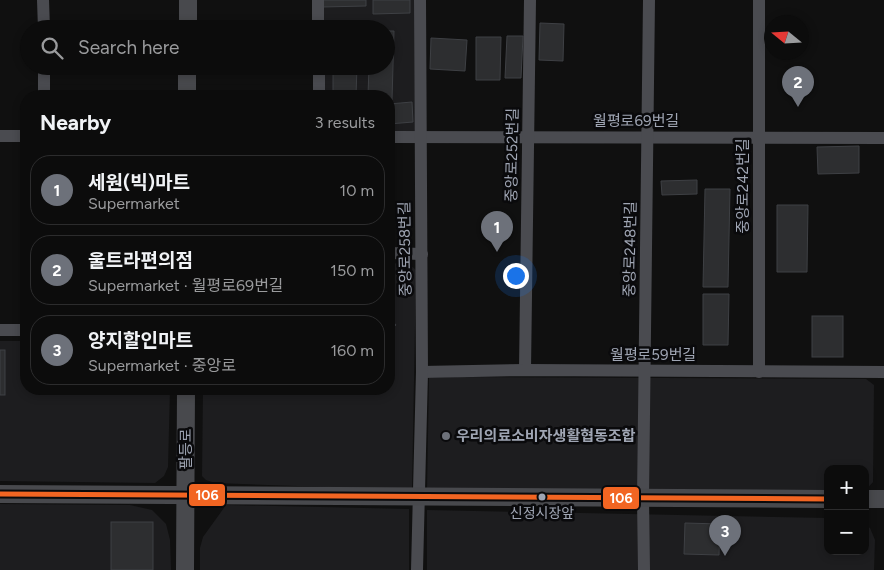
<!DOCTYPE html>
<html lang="en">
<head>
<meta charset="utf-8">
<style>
	:root { --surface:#0c0c0c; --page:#151515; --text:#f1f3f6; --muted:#9a9b9d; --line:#2c2c2d; --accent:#6d717a }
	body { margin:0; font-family:Figtree,"Noto Sans KR",sans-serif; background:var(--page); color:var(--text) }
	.controls { position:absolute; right:15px; bottom:15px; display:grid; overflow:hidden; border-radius:10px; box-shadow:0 2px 8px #0003 }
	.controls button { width:45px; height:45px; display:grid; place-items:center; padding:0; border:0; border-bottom:1px solid var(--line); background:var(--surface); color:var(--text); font:25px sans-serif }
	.compass { position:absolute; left:764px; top:15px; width:45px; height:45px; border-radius:50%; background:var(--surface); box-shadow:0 2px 8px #0003; rotate:288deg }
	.you { position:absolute; left:515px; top:275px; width:18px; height:18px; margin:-12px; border:4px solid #fff; border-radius:50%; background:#1a73e8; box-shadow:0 0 0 8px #1a73e833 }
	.badge { display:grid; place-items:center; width:32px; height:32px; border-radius:50%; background:var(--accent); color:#fff; font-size:16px; font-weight:700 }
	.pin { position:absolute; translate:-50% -41px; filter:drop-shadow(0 1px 2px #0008) }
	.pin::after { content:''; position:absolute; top:26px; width:18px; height:15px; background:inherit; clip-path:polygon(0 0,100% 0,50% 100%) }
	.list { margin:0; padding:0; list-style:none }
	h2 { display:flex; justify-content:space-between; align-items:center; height:65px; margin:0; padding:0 20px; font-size:21px }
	h2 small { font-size:16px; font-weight:400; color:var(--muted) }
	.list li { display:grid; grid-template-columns:32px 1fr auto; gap:15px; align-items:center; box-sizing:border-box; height:70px; margin:0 10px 10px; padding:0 10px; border:1px solid var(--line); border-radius:20px }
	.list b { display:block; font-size:19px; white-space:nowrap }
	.list p { margin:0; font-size:16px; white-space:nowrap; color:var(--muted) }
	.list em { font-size:16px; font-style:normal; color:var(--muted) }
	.icon { flex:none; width:28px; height:28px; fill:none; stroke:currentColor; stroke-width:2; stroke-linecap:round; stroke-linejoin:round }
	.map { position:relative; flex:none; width:884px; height:570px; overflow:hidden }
	.search { position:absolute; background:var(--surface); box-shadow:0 2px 8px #0003; left:20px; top:20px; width:375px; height:55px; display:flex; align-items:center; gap:12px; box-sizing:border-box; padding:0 18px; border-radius:28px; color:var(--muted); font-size:19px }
	.panel { position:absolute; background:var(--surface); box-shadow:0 2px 8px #0003; left:20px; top:90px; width:375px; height:305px; border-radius:20px }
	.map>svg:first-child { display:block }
</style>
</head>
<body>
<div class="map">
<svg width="884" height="570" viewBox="0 0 884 570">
	<rect width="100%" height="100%" fill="#101010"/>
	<g fill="#1d1d1f">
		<path d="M322,0H414L415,132H389V96H323V66H386V29H323Z"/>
		<path d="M389,263L409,264L416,270L412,490L215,483L206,480L202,476L203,389H389Z"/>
		<path d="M0,341H26V389H170L168,467L164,476L155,483L0,481Z"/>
		<path d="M458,377L866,379L874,385L873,482L865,491V469H828V491L427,490L429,378Z"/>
		<path d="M0,504L130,505L152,510L166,524L170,540L171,570H0Z"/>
		<path d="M226,505L409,509V570H200V548L203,537Z"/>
		<path d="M427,510L828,518V551H865V525L870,528L875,540L874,570H427Z"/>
	</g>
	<g fill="#2d2e30" stroke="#3e4044">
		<path d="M322,0H366V6L322,7Z"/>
		<path d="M373,0H410V13L373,14Z"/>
		<path d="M540,23L564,24L563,61L539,60Z"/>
		<path d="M386,31H394L392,100H389V96H368L369,66H386Z"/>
		<path d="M507,36H523L521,78H505Z"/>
		<path d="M476,37H501L500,80H476Z"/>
		<path d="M431,38L467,40L465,71L430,69Z"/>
		<path d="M333,66H357L356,96H333Z"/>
		<path d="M412,102L413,122L389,124V104Z"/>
		<path d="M859,146V173L818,174L817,147Z"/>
		<path d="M697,180V194L662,195L661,181Z"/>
		<path d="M705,189H730L728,287H703Z"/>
		<path d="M777,205H808L807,272H777Z"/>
		<path d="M703,294H729L728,345H703Z"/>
		<rect x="812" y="316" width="31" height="41"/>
		<path d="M389,317L396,325L389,331Z"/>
		<rect x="0" y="350" width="5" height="45"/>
		<rect x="111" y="522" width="42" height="48"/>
		<path d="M685,523L720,524L719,555L684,554Z"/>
	</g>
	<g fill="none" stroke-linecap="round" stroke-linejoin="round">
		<g stroke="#4a4b50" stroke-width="12">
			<path d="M43,0L44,29"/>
			<path d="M318,0V29"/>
			<path d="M44,66V96"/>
			<path d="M319,66V96"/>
			<path d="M0,136H26"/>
			<path d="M389,137L884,138"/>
			<path d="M389,253L422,254"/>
			<path d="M0,330H26"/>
			<path d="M525,370L530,0"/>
			<path d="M422,372L525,370L884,372"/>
			<path d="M759,372V0"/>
			<path d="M417,570L422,372L420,0"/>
			<path d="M644,570L643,498L649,0"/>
		</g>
		<g stroke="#48494d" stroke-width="18">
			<path d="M188,29V0"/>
			<path d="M187,96V66"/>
			<path d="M0,494L828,499"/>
			<path d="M865,499H884"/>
			<path d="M185,570L186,389"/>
		</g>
		<g stroke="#0a0a0c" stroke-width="9">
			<path id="bus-1" d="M0,494L828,499"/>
		</g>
		<use href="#bus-1" stroke="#f26522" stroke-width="5"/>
	</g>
	<circle fill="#6d717a" stroke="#0a0a0c" stroke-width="2" cx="446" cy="436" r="5"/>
	<circle fill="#9fa5b3" stroke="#0a0a0c" stroke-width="2" cx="542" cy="497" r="4.5"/>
	<g text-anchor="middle" stroke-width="5" stroke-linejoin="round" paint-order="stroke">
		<g font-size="14" fill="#9fa5b3" stroke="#0a0a0c">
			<text x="542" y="518">신정시장앞</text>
		</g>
		<g font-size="15" fill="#9fa5b3" stroke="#0a0a0c">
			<text x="636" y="126">월평로69번길</text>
			<text transform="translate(512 155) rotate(-89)" y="5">중앙로252번길</text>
			<text transform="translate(743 186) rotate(-90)" y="5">중앙로242번길</text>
			<text transform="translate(405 249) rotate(-91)" y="5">중앙로258번길</text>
			<text transform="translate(630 249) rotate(-89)" y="5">중앙로248번길</text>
			<text x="653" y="360">월평로59번길</text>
			<text transform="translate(186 449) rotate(-90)" y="5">팔등로</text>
		</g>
		<g font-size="15" font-weight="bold" fill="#9fa5b3" stroke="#0a0a0c" text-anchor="start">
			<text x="456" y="441">우리의료소비자생활협동조합</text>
		</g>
	</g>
	<g stroke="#0a0a0c" stroke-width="2">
		<rect x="188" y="483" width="38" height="24" rx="5" fill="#f26522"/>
		<rect x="602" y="486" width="38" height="24" rx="5" fill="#f26522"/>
	</g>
	<g font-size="14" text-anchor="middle" font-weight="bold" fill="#fff">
		<text x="207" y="500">106</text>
		<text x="621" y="503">106</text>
	</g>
</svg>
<div class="controls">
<button>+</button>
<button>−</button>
</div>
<svg class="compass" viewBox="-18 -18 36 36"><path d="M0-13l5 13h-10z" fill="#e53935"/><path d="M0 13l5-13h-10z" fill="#9a9b9d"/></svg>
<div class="you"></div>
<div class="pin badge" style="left:497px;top:252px">1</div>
<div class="pin badge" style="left:798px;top:107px">2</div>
<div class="pin badge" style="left:725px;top:556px">3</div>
<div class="search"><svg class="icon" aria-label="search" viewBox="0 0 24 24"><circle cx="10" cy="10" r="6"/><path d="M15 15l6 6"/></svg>Search here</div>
<section class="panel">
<h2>Nearby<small>3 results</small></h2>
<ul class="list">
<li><span class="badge">1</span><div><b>세원(빅)마트</b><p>Supermarket</p></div><em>10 m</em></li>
<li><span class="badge">2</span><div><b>울트라편의점</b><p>Supermarket · 월평로69번길</p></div><em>150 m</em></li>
<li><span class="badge">3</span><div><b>양지할인마트</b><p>Supermarket · 중앙로</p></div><em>160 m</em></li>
</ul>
</section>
</div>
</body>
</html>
